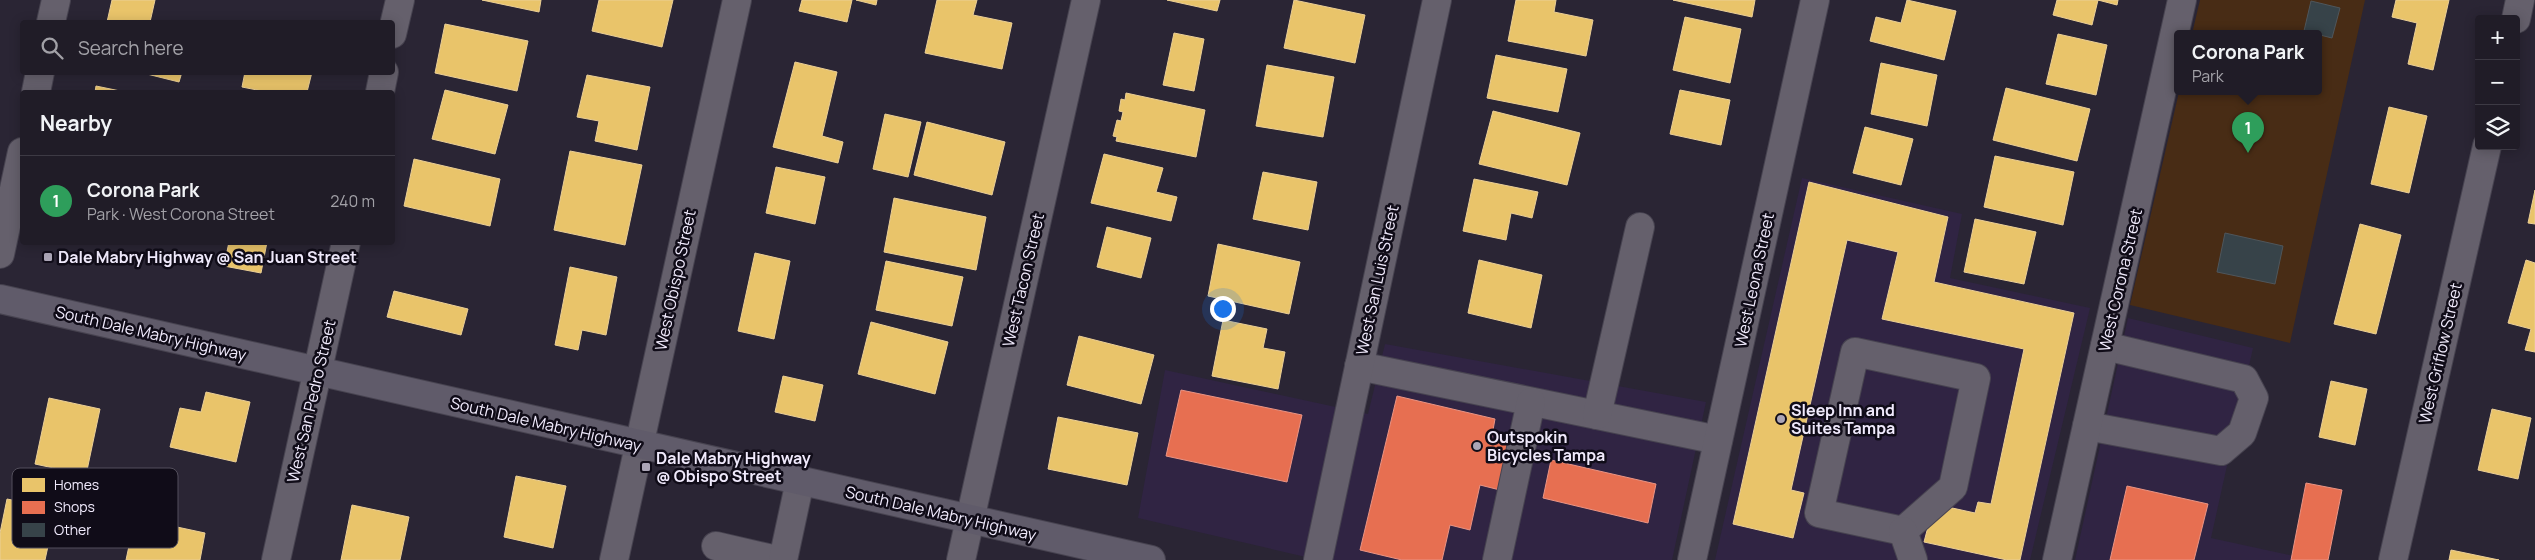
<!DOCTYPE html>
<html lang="en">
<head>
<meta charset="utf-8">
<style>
	:root { --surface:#201c27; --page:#2d2933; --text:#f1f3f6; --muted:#a2a1a7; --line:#3d3a44; --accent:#bca0f2 }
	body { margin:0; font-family:Manrope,sans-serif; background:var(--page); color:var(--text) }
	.controls { position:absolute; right:15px; top:15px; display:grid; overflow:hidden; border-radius:5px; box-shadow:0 2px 12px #0003 }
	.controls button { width:45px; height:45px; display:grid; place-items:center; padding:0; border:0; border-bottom:1px solid var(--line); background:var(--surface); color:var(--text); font:25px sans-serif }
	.you { position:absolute; left:1222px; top:308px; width:18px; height:18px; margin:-12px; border:4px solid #fff; border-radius:50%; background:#1a73e8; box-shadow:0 0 0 8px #1a73e833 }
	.badge { display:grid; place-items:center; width:32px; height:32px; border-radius:50%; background:var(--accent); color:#fff; font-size:16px; font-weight:700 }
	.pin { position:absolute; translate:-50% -41px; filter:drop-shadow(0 1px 2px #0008) }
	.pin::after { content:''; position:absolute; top:26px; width:18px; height:15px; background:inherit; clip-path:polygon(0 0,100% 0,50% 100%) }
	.popup { position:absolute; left:2174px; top:30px; width:148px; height:65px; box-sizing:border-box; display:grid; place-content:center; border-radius:5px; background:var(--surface); filter:drop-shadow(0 1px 4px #0005); font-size:16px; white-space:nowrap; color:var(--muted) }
	.popup b { font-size:19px; color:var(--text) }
	.popup::after { content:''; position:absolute; left:50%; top:100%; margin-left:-10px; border:10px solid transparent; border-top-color:var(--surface) }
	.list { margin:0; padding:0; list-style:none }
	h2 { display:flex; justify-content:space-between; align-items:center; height:65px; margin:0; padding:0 20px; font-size:21px }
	h2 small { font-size:16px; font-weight:400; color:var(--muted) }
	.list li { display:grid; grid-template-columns:32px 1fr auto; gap:15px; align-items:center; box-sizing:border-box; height:90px; padding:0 20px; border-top:1px solid var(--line) }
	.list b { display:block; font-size:19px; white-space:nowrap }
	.list p { margin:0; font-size:16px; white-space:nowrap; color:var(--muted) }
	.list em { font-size:16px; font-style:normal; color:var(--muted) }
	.icon { flex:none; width:28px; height:28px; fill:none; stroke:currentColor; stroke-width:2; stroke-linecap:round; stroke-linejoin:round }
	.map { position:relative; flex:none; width:2535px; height:560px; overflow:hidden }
	.search { position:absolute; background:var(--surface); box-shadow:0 2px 12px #0003; left:20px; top:20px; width:375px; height:55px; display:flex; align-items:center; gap:12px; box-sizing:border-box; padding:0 18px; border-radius:5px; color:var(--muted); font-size:19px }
	.panel { position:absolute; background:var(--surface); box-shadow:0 2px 12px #0003; left:20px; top:90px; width:375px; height:155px; border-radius:5px }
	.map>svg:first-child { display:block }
</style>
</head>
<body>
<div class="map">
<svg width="2535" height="560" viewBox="0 0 2535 560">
	<rect width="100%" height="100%" fill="#2a2534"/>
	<g fill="#302443">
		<path d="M1802,178L1962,214L1950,278L2090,308L2030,560H1715Z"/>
		<path d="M2128,318L2253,348L2211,538L2312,560H2075Z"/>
		<path d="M1385,344L1706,402L1672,560H1319L1138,518L1165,370L1368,414Z"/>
	</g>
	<path fill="#482c15" d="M2200,0H2365L2290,343L2130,305L2179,92H2318V34H2192Z"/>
	<g fill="#e9c46a" stroke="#ebcf96">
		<path d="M112,0H155L150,22H107Z"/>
		<path d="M482,0H541L539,12Z"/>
		<path d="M599,0H673L662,47L592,31Z"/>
		<path d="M802,0H852L847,22L799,11Z"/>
		<path d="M856,0H877L876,5Z"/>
		<path d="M937,0H977L973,15L1012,23L1002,69L925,53Z"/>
		<path d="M1167,0H1220L1217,11Z"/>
		<path d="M1294,0L1365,15L1355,63L1284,48Z"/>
		<path d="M1516,0H1556L1554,12L1593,20L1586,56L1508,41Z"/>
		<path d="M1673,0H1755L1752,17Z"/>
		<path d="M1907,0L1956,11L1944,60L1870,41L1876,17L1901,23Z"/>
		<path d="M2057,0H2118L2117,5L2098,0L2092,25L2053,15Z"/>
		<path d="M2396,0H2449L2433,70L2408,64L2417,23L2392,17Z"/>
		<path d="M1685,17L1741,29L1730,83L1673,70Z"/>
		<path d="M445,24L528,41L517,91L435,73Z"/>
		<path d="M1174,33L1204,39L1194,91L1163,85Z"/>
		<path d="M2058,34L2107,45L2096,95L2046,84Z"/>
		<path d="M1496,55L1567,69L1558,112L1487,98Z"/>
		<path d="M795,62L837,72L822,136L843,142L838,163L773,147Z"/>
		<path d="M1881,63L1937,75L1927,126L1871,114Z"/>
		<path d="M1267,65L1334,77L1323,137L1256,126Z"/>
		<path d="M139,72H182L179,82Z"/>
		<path d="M245,72H312L307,92H267L242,87Z"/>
		<path d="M587,75L650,87L637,150L595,141L599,121L577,117Z"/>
		<path d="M96,86L125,92H95Z"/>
		<path d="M2006,88L2090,109L2077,161L1993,140Z"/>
		<path d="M445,90L508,105L495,154L432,139Z"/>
		<path d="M1680,90L1730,100L1721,145L1670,134Z"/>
		<path d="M1126,93L1205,110L1196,157L1116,141L1117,137L1113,136L1117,120L1121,121L1123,112L1119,111L1121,99L1125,100Z"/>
		<path d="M2389,107L2427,116L2409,193L2371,184Z"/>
		<path d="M1493,111L1580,133L1567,185L1479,164Z"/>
		<path d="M885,114L921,122L908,177L873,169Z"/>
		<path d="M927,122L1005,142L992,195L914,175Z"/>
		<path d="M1865,127L1913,139L1901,185L1853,173Z"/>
		<path d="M570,151L642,165L625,245L554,230Z"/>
		<path d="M1104,154L1163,168L1156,192L1177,197L1171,221L1091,203Z"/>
		<path d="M1995,156L2074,172L2063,225L1984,207Z"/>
		<path d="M414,159L500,179L490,226L404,206Z"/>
		<path d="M776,167L825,177L815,224L766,213Z"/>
		<path d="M1263,172L1317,182L1308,230L1253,219Z"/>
		<path d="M1474,179L1538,192L1532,218L1511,213L1506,240L1463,231Z"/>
		<path d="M1809,182L1948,217L1934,282L2074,313L2020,560H2007L1924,542L1934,504L1975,513L1978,502L1991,504L2024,349L1882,319L1898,252L1847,240L1791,490L1804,493L1793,538L1733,524Z"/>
		<path d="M2535,190V224L2528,223Z"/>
		<path d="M894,198L986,217L976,270L884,252Z"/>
		<path d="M1975,219L2036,232L2024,284L1964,272Z"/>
		<path d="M2360,224L2401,235L2376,334L2334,324Z"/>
		<path d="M1107,227L1151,238L1141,278L1097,267Z"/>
		<path d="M229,242H267L261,273L224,266Z"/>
		<path d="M1218,244L1300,262L1289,314L1208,296Z"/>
		<path d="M755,253L790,261L774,339L738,331Z"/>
		<path d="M1479,260L1542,275L1531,328L1468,313Z"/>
		<path d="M2526,260L2535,263V352L2525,350L2531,329L2508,323Z"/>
		<path d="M886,261L963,277L952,326L876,310Z"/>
		<path d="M570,267L617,277L606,335L582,330L578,350L555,345Z"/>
		<path d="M394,291L468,309L461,335L387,317Z"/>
		<path d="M1223,320L1267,329L1263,348L1285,352L1278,389L1212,376Z"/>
		<path d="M871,322L948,342L935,394L858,374Z"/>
		<path d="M1079,336L1154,355L1141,404L1067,385Z"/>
		<path d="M783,376L823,385L815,421L775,412Z"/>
		<path d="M2331,381L2367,389L2355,445L2319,437Z"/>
		<path d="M206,392L250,402L236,462L170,447L180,408L201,412Z"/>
		<path d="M49,398L100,409L86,475L35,464Z"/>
		<path d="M2492,409L2531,418L2518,479L2478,470Z"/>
		<path d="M1058,417L1138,433L1127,485L1048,469Z"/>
		<path d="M516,476L566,486L553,548L504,537Z"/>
		<path d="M7,499L56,509L45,560H0V533Z"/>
		<path d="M352,505L409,517L400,560H341Z"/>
		<path d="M135,518L205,533L200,560H126Z"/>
		<path d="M2451,550L2499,560H2449Z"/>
	</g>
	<g fill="#e76f51" stroke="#ea9484">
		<path d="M1181,390L1302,415L1287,482L1166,456Z"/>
		<path d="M1397,396L1495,419L1491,441L1510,446L1500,490L1480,485L1470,530L1450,525L1442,560H1402L1360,550Z"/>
		<path d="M1551,460L1656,484L1648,523L1543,498Z"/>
		<path d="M2306,483L2342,490L2328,560H2291Z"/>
		<path d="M2127,486L2208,504L2194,560H2110Z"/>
	</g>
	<g fill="#374349" stroke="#4f565b">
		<path d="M2311,1L2340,8L2332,38L2304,31Z"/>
		<path d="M2225,233L2283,246L2275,284L2217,272Z"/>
	</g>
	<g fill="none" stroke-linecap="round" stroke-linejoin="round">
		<g stroke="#474350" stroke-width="30">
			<g id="minor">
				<path d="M2516,19L2520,0"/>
				<path d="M51,22L56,0"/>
				<path d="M392,34L400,0"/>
				<path d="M36,92L40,72"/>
				<path d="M380,92L384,72"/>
				<path d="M0,254L22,152"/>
				<path d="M1855,352L1976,378L1953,487L1903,531L1819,513Z"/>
				<path d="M1359,366L1718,440"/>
				<path d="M1597,415L1640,227"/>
				<path d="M2087,426L2221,451L2242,433L2254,398L2244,379L2105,346"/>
				<path d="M1903,531L1913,560"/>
				<path d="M716,546L777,560"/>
				<path d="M276,560L346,242"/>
				<path d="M614,560L737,0"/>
				<path d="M783,560L800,481"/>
				<path d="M961,560L1086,0"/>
				<path d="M1318,560L1437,0"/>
				<path d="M1497,560L1531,402"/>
				<path d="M1692,560L1815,0"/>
				<path d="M2057,560L2182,0"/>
				<path d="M2393,560L2487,146"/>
			</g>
		</g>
		<g stroke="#474350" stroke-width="30">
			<path id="major" d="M0,299L1151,560"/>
		</g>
		<use href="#minor" stroke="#65606c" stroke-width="28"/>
		<use href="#major" stroke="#605b6a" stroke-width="28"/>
	</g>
	<g fill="#aba5b6" stroke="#100c18" stroke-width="2">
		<rect x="43" y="252" width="10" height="10" rx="2.5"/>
		<circle cx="1781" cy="419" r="5"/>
		<circle cx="1477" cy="446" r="5"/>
		<rect x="641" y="462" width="10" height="10" rx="2.5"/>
	</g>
	<g text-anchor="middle" stroke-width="5" stroke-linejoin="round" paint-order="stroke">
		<g font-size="16" font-weight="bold" fill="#f0eafc" stroke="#100c18" text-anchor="start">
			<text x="58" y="263">Dale Mabry Highway @ San Juan Street</text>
			<text x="1791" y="416">Sleep Inn and<tspan x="1791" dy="18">Suites Tampa</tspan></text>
			<text x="1487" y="443">Outspokin<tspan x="1487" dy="18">Bicycles Tampa</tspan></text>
			<text x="656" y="464">Dale Mabry Highway<tspan x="656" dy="18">@ Obispo Street</tspan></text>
		</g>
		<g font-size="16" fill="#f0eafc" stroke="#100c18">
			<text transform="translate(675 280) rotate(-78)" y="6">West Obispo Street</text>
			<text transform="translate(1023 280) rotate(-77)" y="6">West Tacon Street</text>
			<text transform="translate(1377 280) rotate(-78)" y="6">West San Luis Street</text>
			<text transform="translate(1754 280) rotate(-78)" y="6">West Leona Street</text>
			<text transform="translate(2120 280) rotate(-77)" y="6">West Corona Street</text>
			<text transform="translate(151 333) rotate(13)" y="6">South Dale Mabry Highway</text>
			<text transform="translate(2440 353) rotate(-77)" y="6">West Griflow Street</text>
			<text transform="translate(311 401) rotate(-77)" y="6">West San Pedro Street</text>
			<text transform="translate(546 424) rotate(13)" y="6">South Dale Mabry Highway</text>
			<text transform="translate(941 513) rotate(13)" y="6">South Dale Mabry Highway</text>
		</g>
	</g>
	<rect x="12" y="468" width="166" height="80" rx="8" fill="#100c18" stroke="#534f5c" stroke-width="1"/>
	<rect x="22" y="478" width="23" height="14" fill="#e9c46a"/>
	<rect x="22" y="501" width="23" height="13" fill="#e76f51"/>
	<rect x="22" y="523" width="23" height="14" fill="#374349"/>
	<g font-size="14" fill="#f0eafc">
		<text x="54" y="490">Homes</text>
		<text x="54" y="512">Shops</text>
		<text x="54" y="535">Other</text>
	</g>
</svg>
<div class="controls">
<button>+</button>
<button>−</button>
<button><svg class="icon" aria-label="layers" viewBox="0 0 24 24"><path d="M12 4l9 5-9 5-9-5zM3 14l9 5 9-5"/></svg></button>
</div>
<div class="you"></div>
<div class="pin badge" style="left:2248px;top:153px;background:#2e9e5b">1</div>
<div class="popup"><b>Corona Park</b>Park</div>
<div class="search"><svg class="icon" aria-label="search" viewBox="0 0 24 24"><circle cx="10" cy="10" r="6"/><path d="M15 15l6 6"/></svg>Search here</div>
<section class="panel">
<h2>Nearby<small></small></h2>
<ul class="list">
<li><span class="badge" style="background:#2e9e5b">1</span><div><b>Corona Park</b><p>Park · West Corona Street</p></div><em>240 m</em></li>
</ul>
</section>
</div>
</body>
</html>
